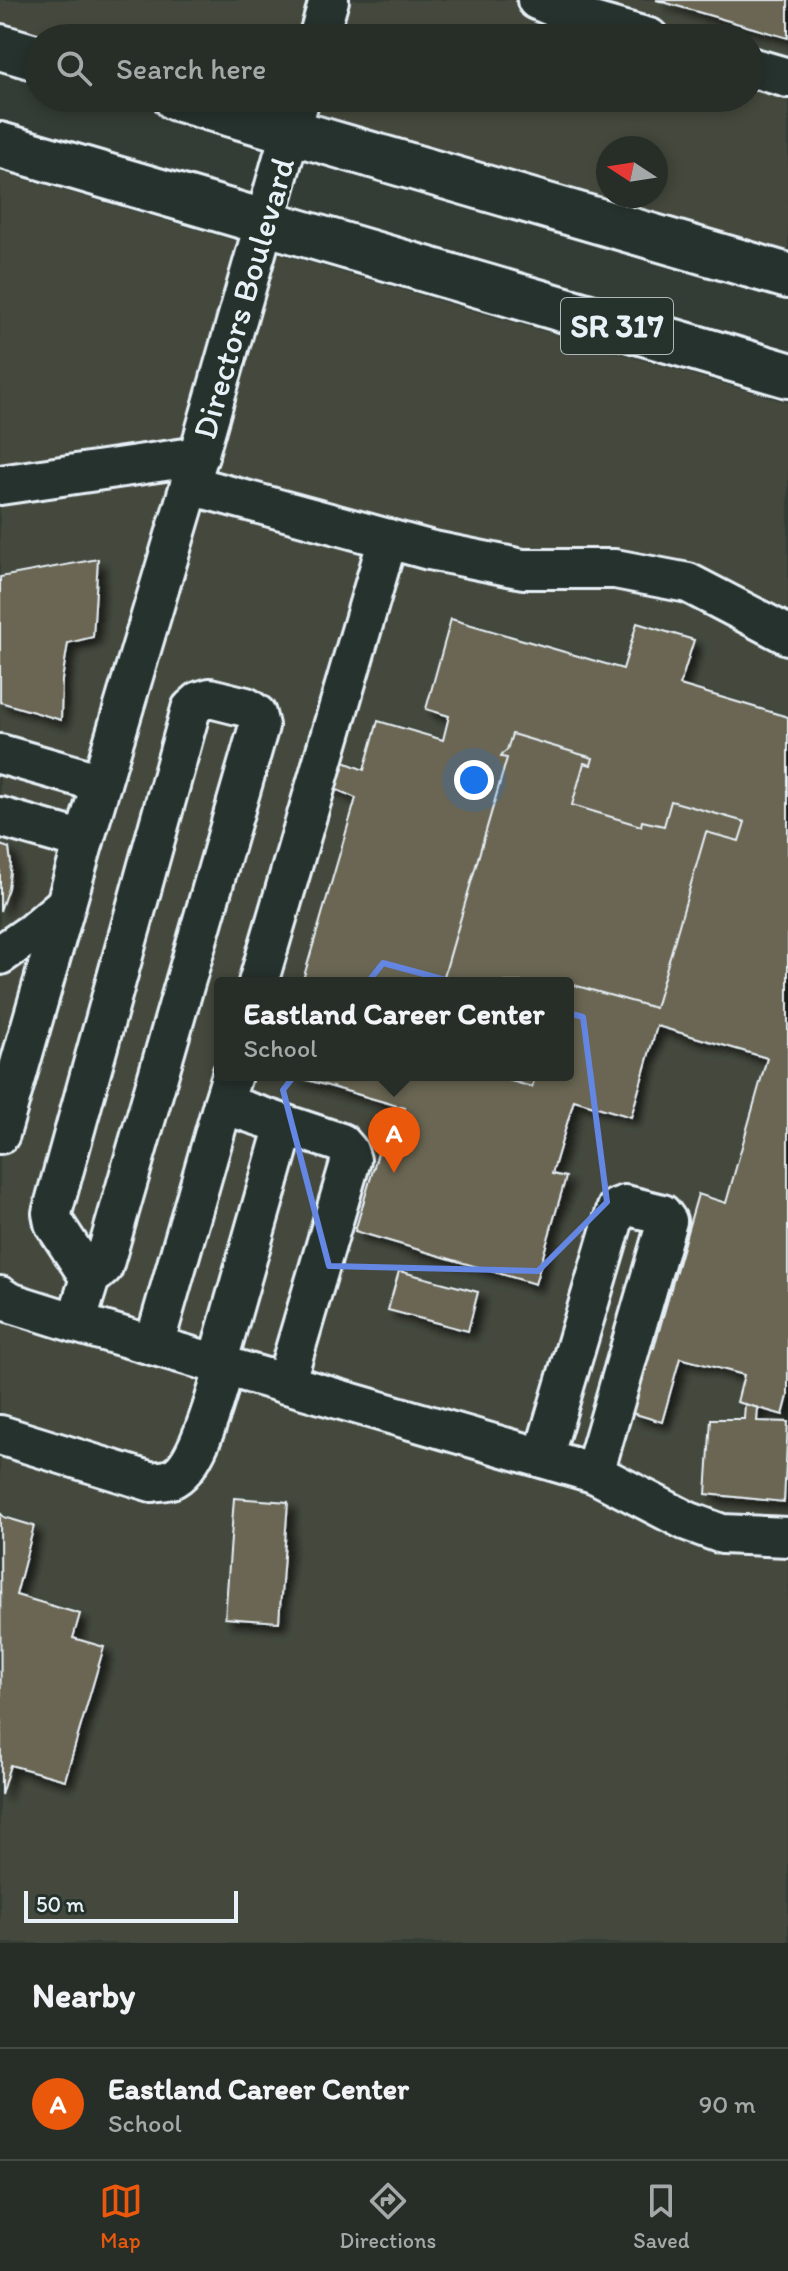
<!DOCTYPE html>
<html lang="en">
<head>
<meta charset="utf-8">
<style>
	:root { --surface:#272e28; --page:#333a34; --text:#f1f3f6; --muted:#a4a8a8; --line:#434a45; --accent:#ea580c }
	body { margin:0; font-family:Itim,sans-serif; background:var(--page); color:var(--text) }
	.compass { position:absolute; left:596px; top:136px; width:72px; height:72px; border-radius:50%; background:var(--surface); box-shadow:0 4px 12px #0003; rotate:282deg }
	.scale { position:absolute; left:24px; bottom:20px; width:214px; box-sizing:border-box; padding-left:8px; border:4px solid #e8f1f8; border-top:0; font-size:22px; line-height:28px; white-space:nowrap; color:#e8f1f8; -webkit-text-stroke:6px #26332d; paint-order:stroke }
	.you { position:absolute; left:474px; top:780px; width:28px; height:28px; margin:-20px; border:6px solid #fff; border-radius:50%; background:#1a73e8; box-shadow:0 0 0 12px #1a73e833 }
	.badge { display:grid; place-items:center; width:52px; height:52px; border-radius:50%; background:var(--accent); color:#fff; font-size:26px; font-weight:700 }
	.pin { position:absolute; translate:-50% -66px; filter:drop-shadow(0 2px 4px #0008) }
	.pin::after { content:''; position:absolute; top:42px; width:28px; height:24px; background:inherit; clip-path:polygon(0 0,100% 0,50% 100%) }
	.popup { position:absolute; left:214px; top:977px; width:360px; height:104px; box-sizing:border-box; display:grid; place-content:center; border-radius:8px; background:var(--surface); filter:drop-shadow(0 2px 6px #0005); font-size:26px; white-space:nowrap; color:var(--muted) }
	.popup b { font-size:30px; color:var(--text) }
	.popup::after { content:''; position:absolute; left:50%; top:100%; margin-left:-16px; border:16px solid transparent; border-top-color:var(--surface) }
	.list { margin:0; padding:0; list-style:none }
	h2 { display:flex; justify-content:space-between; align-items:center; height:104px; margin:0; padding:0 32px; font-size:34px }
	h2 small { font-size:26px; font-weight:400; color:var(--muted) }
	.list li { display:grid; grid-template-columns:52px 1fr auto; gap:24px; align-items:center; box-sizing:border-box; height:112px; padding:0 32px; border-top:2px solid var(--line) }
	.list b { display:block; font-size:30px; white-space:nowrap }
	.list p { margin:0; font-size:26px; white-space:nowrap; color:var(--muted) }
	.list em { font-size:26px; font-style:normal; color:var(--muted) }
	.icon { flex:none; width:44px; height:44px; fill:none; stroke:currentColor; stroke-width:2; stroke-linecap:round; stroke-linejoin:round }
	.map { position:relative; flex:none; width:788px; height:1943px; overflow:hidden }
	.search { position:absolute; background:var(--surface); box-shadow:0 4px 12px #0003; left:24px; right:24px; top:24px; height:88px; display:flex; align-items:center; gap:20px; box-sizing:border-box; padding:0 28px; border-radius:44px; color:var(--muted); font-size:30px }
	.sheet { height:216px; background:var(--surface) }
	nav { display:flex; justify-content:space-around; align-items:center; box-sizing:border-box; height:112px; border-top:2px solid var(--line); background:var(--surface); font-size:22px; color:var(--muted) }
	nav a { display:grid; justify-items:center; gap:4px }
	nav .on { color:var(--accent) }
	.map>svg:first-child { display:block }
</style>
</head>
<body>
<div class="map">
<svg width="788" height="1943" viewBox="0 0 788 1943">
	<defs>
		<filter id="shadow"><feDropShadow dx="7" dy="7" stdDeviation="4" flood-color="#0009"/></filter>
	</defs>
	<rect width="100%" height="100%" fill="#343d35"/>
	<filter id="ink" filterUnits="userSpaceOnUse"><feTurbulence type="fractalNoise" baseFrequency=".0125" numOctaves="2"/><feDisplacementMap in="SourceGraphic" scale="16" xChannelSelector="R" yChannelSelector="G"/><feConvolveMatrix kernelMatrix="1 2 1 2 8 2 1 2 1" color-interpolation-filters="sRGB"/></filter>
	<g filter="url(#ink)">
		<g fill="#44493e" fill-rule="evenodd">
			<path d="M0,0H788V268L168,98H750V38H38L0,52ZM608,148H656V196H608Z"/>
			<path d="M0,172L788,403V1943H0ZM220,983H568V1075H220Z"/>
		</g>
		<g fill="#6a6653" stroke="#e8f1f8" stroke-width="2" filter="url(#shadow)">
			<path d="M656,0H788V38Z"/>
			<path d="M98,559L93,637L68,643L62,680L61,720L0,702V577Z"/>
			<path d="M451,619L623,669L637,623L694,640L680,685L788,717V1396L783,1415L737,1402L744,1375L680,1358L662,1422L632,1413L650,1347L654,1348L698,1194L726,1203L767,1058L657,1026L631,1117L574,1100L552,1174L566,1177L535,1284L355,1231L386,1126L399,1129L405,1108L290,1075H568V983H302L356,798L328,786L339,760L364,770L378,721L443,740L449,716L426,709Z"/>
			<path d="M512,734L593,758L591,765L584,763L572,805L641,826L642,821L664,826L671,801L745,822L739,841L706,832L655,1008L563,982L442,983L507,758L501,757L502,754L507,750Z"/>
			<path d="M0,845L9,848L11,863L8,888L0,911Z"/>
			<path d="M490,1075H536L532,1087Z"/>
			<path d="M399,1271L478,1292L468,1331L388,1310Z"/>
			<path d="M745,1404L758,1408L757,1421L788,1422L784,1502L706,1494L711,1419H744Z"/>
			<path d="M234,1498L288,1502L279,1622L225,1618Z"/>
			<path d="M0,1513L4,1517L34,1526L16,1595L80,1614L73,1638L104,1647L65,1780L10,1765L1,1795Z"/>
		</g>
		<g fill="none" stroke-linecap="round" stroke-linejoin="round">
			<g stroke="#e8f1f8" stroke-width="44">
				<g id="minor">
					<path d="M537,0L582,19L649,38"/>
					<path d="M318,38L329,0"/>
					<path d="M750,67L788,78"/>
					<path d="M0,485L199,456"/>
					<path d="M190,485L300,98"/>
					<path d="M0,754L101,783"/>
					<path d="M0,817L84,841"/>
					<path d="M0,955L33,932L66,904"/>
					<path d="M258,983L388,539"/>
					<path d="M232,1075L223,1104L341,1143L348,1151L351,1160L285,1384"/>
					<path d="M0,1134L84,841L190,485L429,550L523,569H615L688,583L788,635"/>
					<path d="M0,1296L9,1302L76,1323L594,1473L687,1521L722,1534L788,1537"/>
					<path d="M76,1323L90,1278L103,1267L259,726L256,714L246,707L210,698L200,701L191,709L52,1213L54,1223L90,1278"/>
					<path d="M154,1345L223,1104"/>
					<path d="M217,1364L285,1125"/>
					<path d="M0,1435L152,1482C158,1481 165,1481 171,1479C199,1468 216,1394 225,1366"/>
					<path d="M543,1458L617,1208L625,1205L662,1214L667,1221L594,1473"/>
				</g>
			</g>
			<g stroke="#e8f1f8" stroke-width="50">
				<g id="major">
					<path d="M0,47L38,58"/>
					<path d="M176,98L788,276"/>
					<path d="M0,145L788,375"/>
				</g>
			</g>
			<use href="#minor" stroke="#26332d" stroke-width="38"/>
			<use href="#major" stroke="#26332d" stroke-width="44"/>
		</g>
	</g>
	<path fill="none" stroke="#6487e3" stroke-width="6" stroke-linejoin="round" d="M383,963L583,1017L607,1202L538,1271L329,1266L283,1090Z"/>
	<g text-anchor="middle" stroke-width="8" stroke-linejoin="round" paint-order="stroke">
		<rect fill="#26332d" stroke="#aeb8bb" stroke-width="2" x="561" y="298" width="112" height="56" rx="6"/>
		<g font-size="32" font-weight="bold" fill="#e8f1f8">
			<text x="617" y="337">SR 317</text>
		</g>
		<g font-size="34" fill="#e8f1f8" stroke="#26332d">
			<text transform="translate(243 298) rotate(-74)" y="12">Directors Boulevard</text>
		</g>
	</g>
</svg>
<svg class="compass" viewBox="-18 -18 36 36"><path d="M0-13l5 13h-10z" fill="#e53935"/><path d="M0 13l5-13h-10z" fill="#a4a8a8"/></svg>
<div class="scale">50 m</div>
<div class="you"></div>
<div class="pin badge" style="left:394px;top:1173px">A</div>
<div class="popup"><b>Eastland Career Center</b>School</div>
<div class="search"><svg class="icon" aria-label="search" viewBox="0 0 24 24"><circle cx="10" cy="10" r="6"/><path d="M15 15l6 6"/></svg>Search here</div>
</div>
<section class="sheet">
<h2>Nearby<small></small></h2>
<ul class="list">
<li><span class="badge">A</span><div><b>Eastland Career Center</b><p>School</p></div><em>90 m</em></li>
</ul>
</section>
<nav>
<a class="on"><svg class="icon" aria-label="map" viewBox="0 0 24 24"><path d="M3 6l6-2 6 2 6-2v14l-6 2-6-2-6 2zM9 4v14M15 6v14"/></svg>Map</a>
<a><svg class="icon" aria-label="directions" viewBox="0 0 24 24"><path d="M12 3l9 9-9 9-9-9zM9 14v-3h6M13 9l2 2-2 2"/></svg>Directions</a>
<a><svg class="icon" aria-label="saved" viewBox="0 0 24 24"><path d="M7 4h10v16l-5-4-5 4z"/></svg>Saved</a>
</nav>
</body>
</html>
